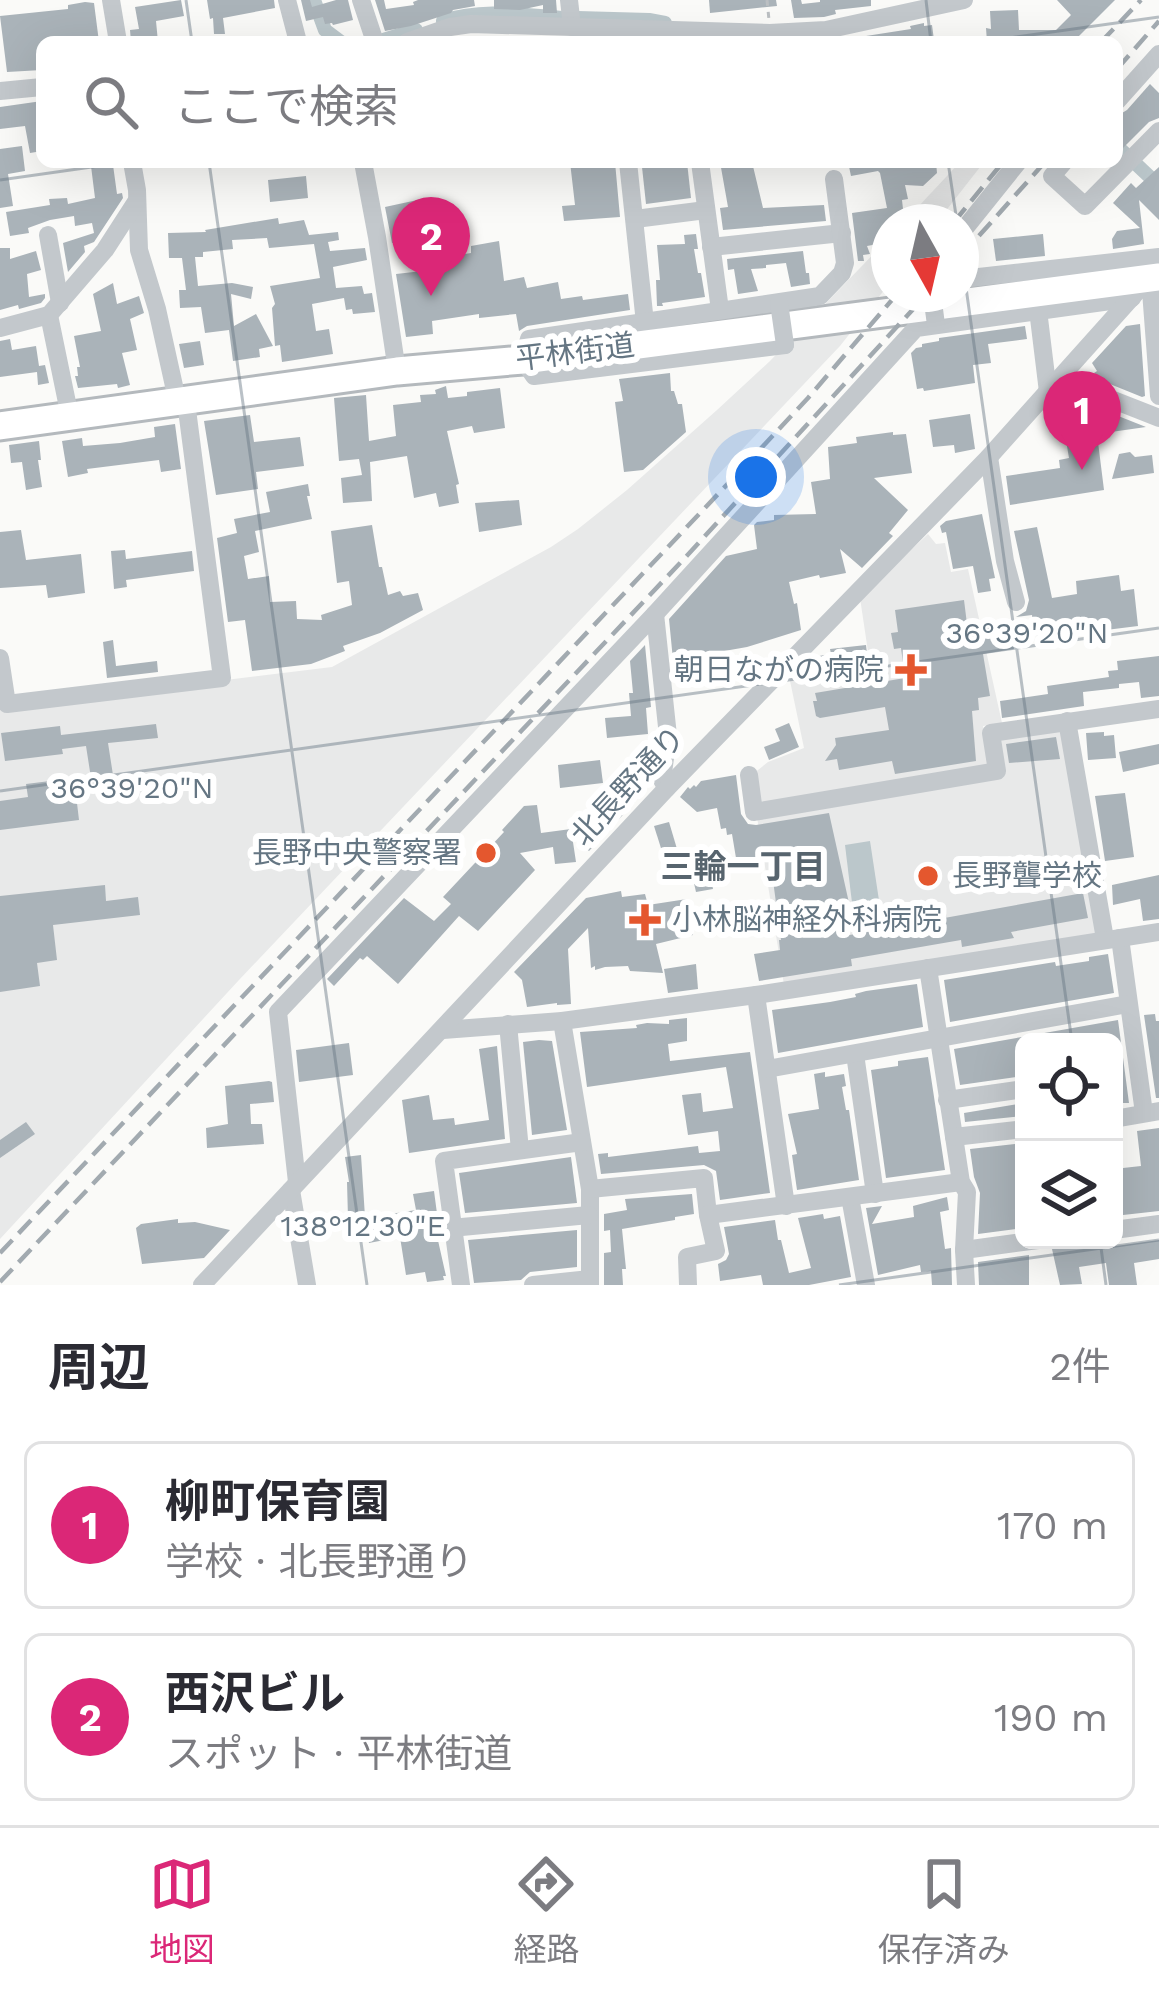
<!DOCTYPE html>
<html lang="ja">
<head>
<meta charset="utf-8">
<style>
	:root { --surface:#fff; --page:#f2f2f3; --text:#2b2b33; --muted:#7c7c81; --line:#e1e1e2; --accent:#db2777 }
	body { margin:0; font-family:"Work Sans","Noto Sans JP",sans-serif; background:var(--page); color:var(--text) }
	.controls { position:absolute; right:36px; bottom:36px; display:grid; overflow:hidden; border-radius:18px; box-shadow:0 12px 48px #0002 }
	.controls button { width:108px; height:108px; display:grid; place-items:center; padding:0; border:0; border-bottom:3px solid var(--line); background:var(--surface); color:var(--text); font:60px sans-serif }
	.compass { position:absolute; left:871px; top:204px; width:108px; height:108px; border-radius:50%; background:var(--surface); box-shadow:0 12px 48px #0002; rotate:172deg }
	.you { position:absolute; left:756px; top:477px; width:42px; height:42px; margin:-30px; border:9px solid #fff; border-radius:50%; background:#1a73e8; box-shadow:0 0 0 18px #1a73e833 }
	.badge { display:grid; place-items:center; width:78px; height:78px; border-radius:50%; background:var(--accent); color:#fff; font-size:39px; font-weight:700 }
	.pin { position:absolute; translate:-50% -99px; filter:drop-shadow(0 3px 6px #0008) }
	.pin::after { content:''; position:absolute; top:63px; width:42px; height:36px; background:inherit; clip-path:polygon(0 0,100% 0,50% 100%) }
	.list { margin:0; padding:0; list-style:none }
	h2 { display:flex; justify-content:space-between; align-items:center; height:156px; margin:0; padding:0 48px; font-size:51px }
	h2 small { font-size:39px; font-weight:400; color:var(--muted) }
	.list li { display:grid; grid-template-columns:78px 1fr auto; gap:36px; align-items:center; box-sizing:border-box; height:168px; margin:0 24px 24px; padding:0 24px; border:3px solid var(--line); border-radius:18px }
	.list b { display:block; font-size:45px; white-space:nowrap }
	.list p { margin:0; font-size:39px; white-space:nowrap; color:var(--muted) }
	.list em { font-size:39px; font-style:normal; color:var(--muted) }
	.icon { flex:none; width:66px; height:66px; fill:none; stroke:currentColor; stroke-width:2; stroke-linecap:round; stroke-linejoin:round }
	.map { position:relative; flex:none; width:1159px; height:1285px; overflow:hidden }
	.search { position:absolute; background:var(--surface); box-shadow:0 12px 48px #0002; left:36px; right:36px; top:36px; height:132px; display:flex; align-items:center; gap:30px; box-sizing:border-box; padding:0 42px; border-radius:18px; color:var(--muted); font-size:45px }
	.sheet { height:540px; background:var(--surface) }
	nav { display:flex; justify-content:space-around; align-items:center; box-sizing:border-box; height:168px; border-top:3px solid var(--line); background:var(--surface); font-size:33px; color:var(--muted) }
	nav a { display:grid; justify-items:center; gap:6px }
	nav .on { color:var(--accent) }
	.map>svg:first-child { display:block }
</style>
</head>
<body>
<div class="map">
<svg width="1159" height="1285" viewBox="0 0 1159 1285">
	<rect width="100%" height="100%" fill="#fafaf8"/>
	<g fill="#e8e9e9">
		<path d="M960,162H984L937,222H904Z"/>
		<path d="M889,238V284L840,346L239,980L0,1239V677L6,707L332,667L551,547L578,529L627,490L717,410L770,361Z"/>
		<path d="M928,534L936,544L945,543L951,572L968,569L1002,723L983,726L989,761L986,767L759,808L753,774L768,762L804,748L789,676L870,665L860,598Z"/>
		<path d="M1065,724L1100,936L784,985L757,817L999,774L995,734Z"/>
	</g>
	<path fill="#bbc7cb" d="M870,841L880,907L853,911L845,845Z"/>
	<g fill="none" stroke-linecap="round" stroke-linejoin="round">
		<g stroke="#bbc7cb" stroke-width="14">
			<path d="M314,0L325,30L341,42"/>
			<path d="M578,18L649,20L665,23"/>
			<path d="M443,21C482,8 523,15 563,18"/>
			<path d="M380,41L416,30"/>
			<path d="M1117,146L1154,181"/>
		</g>
	</g>
	<g fill="#aab3b9">
		<path d="M181,0L184,16L156,21L158,42H131L130,30L139,29L135,7Z"/>
		<path d="M207,0H274L275,8L223,18L225,34H214L213,18L210,19Z"/>
		<path d="M301,0H310L312,7L336,0H348L353,20L333,25L332,23L325,24L323,17L306,21Z"/>
		<path d="M375,0H384L386,9L414,5L413,2L418,0H474L475,6L453,10L451,13L411,26L385,31Z"/>
		<path d="M494,0H556L557,13H543V5L520,10L494,9Z"/>
		<path d="M709,0H776L777,6L710,13Z"/>
		<path d="M791,0H801L802,4L820,2V0H871V6L835,10L836,14L824,17L794,18Z"/>
		<path d="M1057,0H1115L1073,42H987L986,28L991,29L990,11L1018,10L1019,30H1056L1071,15Z"/>
		<path d="M85,2L94,3L99,42H42V70L7,72L0,16L68,9V5Z"/>
		<path d="M924,23V26L932,25L934,40L866,42V36L911,29L910,26Z"/>
		<path d="M1150,84L1159,93V118L1149,122L1117,154V116L1127,110Z"/>
		<path d="M42,101V151L30,153L25,126L0,129V107Z"/>
		<path d="M22,146L25,171L8,174L13,206L0,208V149Z"/>
		<path d="M570,162H615L620,217L564,221L562,206L575,205Z"/>
		<path d="M666,162H687L691,198L646,204L642,167Z"/>
		<path d="M720,162H752L763,208L824,205L826,221L723,230L720,208L728,207Z"/>
		<path d="M848,162H936L937,173L923,186L905,185L908,199L902,200L904,218L901,222H889V227L880,228L883,243L867,246L870,254L863,255L864,261H858L852,213L887,208L880,173L878,171L851,176Z"/>
		<path d="M106,163L107,166L113,165L117,194L122,193L123,198L94,242L84,246L85,252L68,272L63,243L94,233L92,223L75,226L74,216L50,220L28,228L29,233L10,236L6,212L50,205L49,199L67,198L68,204L95,198L91,166Z"/>
		<path d="M1159,167V220L1139,200L1144,244L1113,249L1112,239L1117,231L1140,228L1113,203L1131,183L1136,188Z"/>
		<path d="M306,176L308,198L270,202L268,180Z"/>
		<path d="M422,199L424,208L452,204L454,218L459,217L462,232L392,243L385,207Z"/>
		<path d="M278,218L279,224L304,220L309,235L338,232L339,240L328,242L330,251L365,248L367,260L333,267L336,288L362,286L364,294L372,293L375,312L353,314L352,309L346,310L344,298L312,304L316,331L329,329L333,354L282,362L280,345L275,346L272,308L275,304L270,286L320,278L314,244L269,248L267,238L232,240L233,249L203,252V257H195L198,286L232,283L253,287L251,299L231,294L234,326L256,314L273,346L259,349L260,357L233,361L229,330L205,333L201,307L180,308L179,290H186L182,258H169L168,233L206,232L205,230Z"/>
		<path d="M696,234L698,249H694L698,273H701L705,297L662,303L663,306H657L656,280H660L657,245L685,244L684,235Z"/>
		<path d="M1043,234L1045,256L996,261L993,239Z"/>
		<path d="M499,241L504,281L524,277L527,288L558,282L561,299L582,296L583,300L628,294L630,310L527,326L519,331L516,314L479,318V314L432,321L433,334L406,337L396,274L440,269L439,258L471,253V246Z"/>
		<path d="M0,248H10V259L36,251L41,270L27,274L29,297L45,294V298L41,303L19,309L18,305L0,310Z"/>
		<path d="M803,251L806,273H809L810,284L791,287L786,263L766,265V268L751,269L758,291L738,294L734,269L728,270L727,259Z"/>
		<path d="M113,283L117,304L139,296L144,313L130,319L137,350L122,353L130,385L118,388L117,384L78,388L75,376H78L77,367H80L74,336L101,331L93,294Z"/>
		<path d="M1140,324L1145,396L1142,397L1100,380L1094,373L1097,371L1092,363L1126,326Z"/>
		<path d="M1025,326L1027,339L988,344L991,363L973,365L975,383L924,391L923,388L917,389L911,353L916,348L922,347V344L939,341V338Z"/>
		<path d="M10,339L12,350L36,346L39,366L45,365L49,383L38,385L37,372L0,377V341Z"/>
		<path d="M200,341L204,365L184,368L179,344Z"/>
		<path d="M670,373L671,391H674L678,404H682L686,432L643,470L624,472L615,402L623,401L619,379Z"/>
		<path d="M446,386L448,398L467,396V392L500,388L505,428L474,433L472,426L447,431L459,484L456,485L459,503L439,507L436,493L414,498L407,456L370,462L372,501L343,503L341,478L362,475L359,459L339,461L334,398L366,395L369,441L396,436L393,405L421,402L420,395L436,394L435,390Z"/>
		<path d="M1093,406L1146,427L1097,434L1104,490L1010,505L1006,476L1060,468L1059,460L1069,458L1061,411Z"/>
		<path d="M970,414L975,449L955,453L954,445L933,447L929,420Z"/>
		<path d="M250,415L254,442L300,437L304,466L256,472L258,489L216,495L204,421Z"/>
		<path d="M175,424L181,469L161,472L159,460L87,469L88,473L68,477L62,441L82,438L83,446L120,443L155,437L154,427Z"/>
		<path d="M893,432V435L906,434L912,473L874,478L908,510L889,533L893,536L862,568L840,549L846,573L820,578L819,575L789,582L794,604L797,603L801,630L747,647L673,660L669,619L726,556L757,549L754,525L757,522L774,520V515L816,514L811,482L830,479L828,447L857,443L856,437Z"/>
		<path d="M39,441L41,460H38L42,487L26,490L22,462L11,463L9,445Z"/>
		<path d="M1130,452L1135,457L1152,455L1154,473L1112,479L1119,454Z"/>
		<path d="M308,484L310,496H307L312,519L255,531L259,552L244,556L248,579L269,576L270,602L296,601L297,619L322,620L321,615L352,605L349,581L337,583L331,531L372,525L379,567H382L388,595L400,591L403,596L418,593L423,610L380,633L343,646L345,651L311,664L252,671L245,620L228,622L217,538L237,533L234,519L270,512L266,492Z"/>
		<path d="M519,500L522,525L479,532L475,503Z"/>
		<path d="M982,514L995,578L989,579L991,591L978,593L973,566L953,569L946,532L942,533L940,526L946,521Z"/>
		<path d="M1037,527L1052,598L1077,594L1076,581L1119,575L1121,591L1134,589L1138,626L1082,633L1081,626L1035,636L1032,615L1016,617L1026,611L1029,600L1014,531Z"/>
		<path d="M21,530L26,560L81,554L85,593L48,598L46,585L0,588V532Z"/>
		<path d="M125,550L126,559L192,551L194,571L126,580L127,587L114,589L111,551Z"/>
		<path d="M964,600L968,632L1009,625L1014,649L983,654L990,696L978,698L979,710L972,711L976,761L895,774L892,761L839,770L837,759L825,761L836,745L835,738L889,730L885,707L820,718L816,716L813,701H817L815,693L905,678L901,648L894,649L891,633L898,632L895,610Z"/>
		<path d="M113,640L116,666L157,661L158,672L107,678L103,642Z"/>
		<path d="M645,645L651,707L646,708L648,734L607,738L605,718L631,716L629,693H633L630,661Z"/>
		<path d="M866,645L868,663L810,670L808,662L813,657L831,654L830,649Z"/>
		<path d="M1159,656V696L1141,698L1139,682L1119,684V688L1083,692L1084,706L1002,718L1000,701L1048,694L1047,686L1109,677L1108,671L1118,670L1117,661Z"/>
		<path d="M789,723L799,747L769,760L764,747L780,741L775,729Z"/>
		<path d="M156,724L158,738L108,743L113,775L91,778L86,746L62,749L63,754L5,761L1,733L60,726L61,735Z"/>
		<path d="M1104,732V736L1114,735L1116,758L1088,760L1086,733Z"/>
		<path d="M1056,737L1060,759L1009,763L1006,744Z"/>
		<path d="M1159,744V764L1123,772L1119,752Z"/>
		<path d="M600,760L603,783L560,788L558,765Z"/>
		<path d="M736,775L741,814L748,824L756,825L829,813L851,912L840,914L844,936L1083,893L1088,918L1011,932L1014,938L962,947L961,940L851,959L852,966L759,981L754,954L780,950L779,940H781L770,858L737,864L732,834L727,835L726,828L721,829L717,808L697,812L680,797L688,787L690,789L694,785L696,787L701,781Z"/>
		<path d="M74,778L79,820L0,830V801L28,797L26,784Z"/>
		<path d="M624,790L635,802L589,851L581,844L599,824L596,821L609,808L607,806Z"/>
		<path d="M1125,793L1134,857L1105,861L1095,796Z"/>
		<path d="M537,805L541,833L571,829L576,862L555,864L553,847L520,853L535,870L478,931L459,916L398,984L367,956L363,960L360,958L334,986L327,979L404,898L434,921L451,904L443,897L504,832L502,830L524,806Z"/>
		<path d="M669,822L680,859L666,864L654,826Z"/>
		<path d="M705,848L713,889L696,892L687,852Z"/>
		<path d="M1159,875V919L1143,921L1140,899L1113,905L1112,885Z"/>
		<path d="M105,885L106,901L138,897L140,915L53,925L57,960L37,963L40,986L0,992V896Z"/>
		<path d="M621,891L622,897L645,894L648,905L687,899L693,935L656,944L663,973L630,971L628,966L605,967L595,970V966L591,968L588,928L568,949L571,1004L557,1005V1003L527,1007L522,980L514,972L586,898Z"/>
		<path d="M1108,954L1114,993L950,1022L944,980L1055,962L1056,966L1089,961V957Z"/>
		<path d="M696,964L698,989L668,993L664,969Z"/>
		<path d="M917,984L923,1027L778,1053L772,1010L830,1002L856,997L855,994L866,991Z"/>
		<path d="M1155,1014L1156,1021H1159V1098H1156L1144,1015Z"/>
		<path d="M687,1018V1041L668,1044L670,1061L750,1052L770,1193L720,1200L716,1171L704,1165L601,1174L598,1154L608,1153V1157L698,1146L699,1153L720,1151L718,1131L688,1135L682,1095L701,1093L703,1112L733,1108L726,1067L587,1087L580,1032L637,1028L636,1025L647,1023L669,1024V1020Z"/>
		<path d="M1118,1020L1129,1103H1114V1036L1092,1040V1042H1024V1076L960,1085L954,1049Z"/>
		<path d="M539,1040L552,1041L567,1130L532,1135L523,1042Z"/>
		<path d="M349,1043L353,1075L299,1082L296,1050Z"/>
		<path d="M497,1046L505,1139L409,1153L402,1100L429,1095L433,1120L454,1118L455,1125L489,1120L479,1049Z"/>
		<path d="M928,1057L945,1170L886,1178L871,1070L898,1066V1061Z"/>
		<path d="M825,1072V1077L844,1074L846,1086L842,1087L846,1110H849L859,1180L797,1190L792,1155L797,1154L788,1114L819,1109L814,1074Z"/>
		<path d="M269,1081L272,1082L274,1102L250,1104L251,1124H262L264,1144L207,1148L206,1128L228,1124L225,1086Z"/>
		<path d="M1024,1103V1116L965,1122L964,1113Z"/>
		<path d="M26,1122L35,1134L0,1158V1140Z"/>
		<path d="M1159,1128V1211L1114,1216V1169L1141,1166L1137,1131Z"/>
		<path d="M1015,1144L1024,1228L978,1234L980,1193L974,1177L970,1149Z"/>
		<path d="M361,1155L365,1217L348,1218L347,1182H349L345,1157Z"/>
		<path d="M571,1157L577,1203L465,1213L459,1173Z"/>
		<path d="M434,1191L440,1236H437L446,1276H443L444,1280L427,1282L425,1272L406,1275L400,1237L369,1243L365,1218L416,1210L413,1194Z"/>
		<path d="M692,1194L694,1214L675,1217V1220L622,1229L626,1269H622L623,1285H604V1253L611,1252L610,1230L604,1231V1214L627,1210L625,1199Z"/>
		<path d="M947,1197L949,1210L940,1212L945,1249L951,1248L952,1285H932L931,1271L921,1272L920,1265L878,1275L866,1208L882,1206L872,1224L914,1217L913,1206Z"/>
		<path d="M823,1214L824,1219L840,1216L851,1277L809,1285H763L761,1275L720,1281L718,1264L726,1260L729,1254L724,1227L775,1220L778,1240H781L789,1273L811,1268L798,1218Z"/>
		<path d="M178,1219V1223L195,1222L230,1230L204,1258L142,1264L136,1228L141,1224Z"/>
		<path d="M577,1230V1267L530,1272L521,1280L474,1283L468,1240Z"/>
		<path d="M1159,1240V1259L1134,1263L1137,1285H1109L1106,1263L1079,1267L1082,1284L1060,1285L1052,1249L1109,1243V1247Z"/>
		<path d="M1029,1255V1285H979L978,1262Z"/>
	</g>
	<g fill="none" stroke-linecap="round" stroke-linejoin="round">
		<g stroke="#b4b9bd" stroke-width="33">
			<path id="highway" d="M0,426L397,371L523,360L1159,277"/>
		</g>
		<path stroke="#bbbfc2" stroke-width="3" stroke-dasharray="6 6" stroke-linecap="butt" d="M767,0L769,20"/>
		<g stroke="#c3c8cc" stroke-width="18">
			<path d="M111,0L118,42"/>
			<path d="M287,0L298,42"/>
			<path d="M361,0L375,42"/>
			<path d="M569,0L572,27"/>
			<path d="M407,42L450,27L471,24L770,33L826,30L964,0"/>
			<path d="M0,91L42,87"/>
			<path d="M1117,101L1159,54"/>
			<path d="M132,162L137,190L139,250L157,309L178,404"/>
			<path d="M363,162L377,237L397,371"/>
			<path d="M628,162L645,323"/>
			<path d="M700,162L720,310"/>
			<path d="M1064,162L1052,176L1085,206L1159,131"/>
			<path d="M635,219L706,210"/>
			<path d="M961,233L1018,162"/>
			<path d="M48,235L60,303"/>
			<path d="M711,247L842,233"/>
			<path d="M1150,278L1159,396"/>
			<path d="M961,279L1159,257"/>
			<path d="M1038,310L1048,392"/>
			<path d="M49,315L70,417"/>
			<path d="M0,328L49,315L105,250L136,202"/>
			<path d="M785,345L534,376L523,360L529,339L820,296L842,273L845,263L834,179"/>
			<path d="M1060,379L1159,418"/>
			<path d="M989,457L1005,561L1016,602"/>
			<path d="M655,614L668,736L662,780L667,788"/>
			<path d="M0,658L7,704L222,678L186,402"/>
			<path d="M1067,721L1105,939"/>
			<path d="M749,775L754,812L997,771L991,733L1159,709"/>
			<path d="M1120,938L1144,1113"/>
			<path d="M928,968L961,1182L967,1192L964,1250L966,1285"/>
			<path d="M756,995L786,1206"/>
			<path d="M562,1021L590,1189V1285"/>
			<path d="M508,1024L520,1150"/>
			<path d="M443,1030L562,1021L756,995L1159,932"/>
			<path d="M855,1054L875,1194"/>
			<path d="M767,1069L1128,1004"/>
			<path d="M947,1100L1024,1089"/>
			<path d="M1114,1119L1159,1111"/>
			<path d="M954,1137L1024,1129"/>
			<path d="M297,1182L278,1012L655,614L916,328L1132,298"/>
			<path d="M590,1189L704,1178L708,1215L716,1251L687,1257L688,1285"/>
			<path d="M291,1190L307,1285"/>
			<path d="M850,1197L866,1285"/>
			<path d="M708,1215L961,1182"/>
			<path d="M451,1228L589,1215"/>
			<path d="M1114,1230L1159,1224"/>
			<path d="M964,1250L1038,1240"/>
			<path d="M202,1285L667,788L989,457L1151,276"/>
			<path d="M461,1285L444,1161L582,1142"/>
			<path d="M533,1285L590,1279"/>
		</g>
		<use href="#highway" stroke="#fff" stroke-width="27"/>
		<g stroke="#a2aab0" stroke-width="4.5" stroke-dasharray="18 9" stroke-linecap="butt">
			<path d="M1101,42L1141,0"/>
			<path d="M1117,69L1159,21"/>
			<path d="M954,222L1003,162"/>
			<path d="M961,256L1045,162"/>
			<path d="M0,1253L737,474L808,398L897,294"/>
			<path d="M0,1282L682,561L927,294"/>
		</g>
		<g stroke="#c3c8cc" stroke-width="18">
			<path d="M932,294L936,325"/>
			<path d="M779,303L785,345"/>
		</g>
	</g>
	<path fill="none" stroke="#657683" stroke-width="3" stroke-opacity="0.45" d="M186,0L192,42M926,0L931,42M981,42L1159,17M209,162L367,1285M948,162L957,222M0,180L127,162M961,252L1072,1042M0,791L1159,628M1100,1240L1106,1285M839,1285L1159,1240"/>
	<g fill="#e4572e" stroke="#fff" stroke-width="4.5">
		<path d="M905 652h12v12h12v12h-12v12h-12v-12h-12v-12h12z"/>
		<circle cx="486" cy="853" r="12"/>
		<circle cx="928" cy="876" r="12"/>
		<path d="M639 902h12v12h12v12h-12v12h-12v-12h-12v-12h12z"/>
	</g>
	<g text-anchor="middle" stroke-width="12" stroke-linejoin="round" paint-order="stroke">
		<g font-size="30" fill="#657683" stroke="#fff">
			<text transform="translate(575 352) rotate(-7)" y="10">平林街道</text>
			<text transform="translate(628 786) rotate(-47)" y="10">北長野通り</text>
		</g>
		<g font-size="30" fill="#657683" stroke="#fff" text-anchor="end">
			<text x="884" y="680">朝日ながの病院</text>
			<text x="462" y="863">長野中央警察署</text>
			<text x="952" y="886" text-anchor="start">長野聾学校</text>
			<text x="672" y="930" text-anchor="start">小林脳神経外科病院</text>
		</g>
		<g font-size="33" font-weight="bold" fill="#57646e" stroke="#fff">
			<text x="743" y="878">三輪一丁目</text>
		</g>
	</g>
	<g font-size="30" text-anchor="middle" fill="#657683" stroke="#fff" stroke-width="12" stroke-linejoin="round" paint-order="stroke">
		<text x="1027" y="643">36°39'20"N</text>
		<text x="132" y="798">36°39'20"N</text>
		<text x="363" y="1236">138°12'30"E</text>
	</g>
</svg>
<div class="controls">
<button><svg class="icon" aria-label="locate" viewBox="0 0 24 24"><circle cx="12" cy="12" r="6"/><path d="M12 2v4M12 18v4M2 12h4M18 12h4"/></svg></button>
<button><svg class="icon" aria-label="layers" viewBox="0 0 24 24"><path d="M12 4l9 5-9 5-9-5zM3 14l9 5 9-5"/></svg></button>
</div>
<svg class="compass" viewBox="-18 -18 36 36"><path d="M0-13l5 13h-10z" fill="#e53935"/><path d="M0 13l5-13h-10z" fill="#7c7c81"/></svg>
<div class="you"></div>
<div class="pin badge" style="left:1082px;top:470px">1</div>
<div class="pin badge" style="left:431px;top:296px">2</div>
<div class="search"><svg class="icon" aria-label="search" viewBox="0 0 24 24"><circle cx="10" cy="10" r="6"/><path d="M15 15l6 6"/></svg>ここで検索</div>
</div>
<section class="sheet">
<h2>周辺<small>2件</small></h2>
<ul class="list">
<li><span class="badge">1</span><div><b>柳町保育園</b><p>学校 · 北長野通り</p></div><em>170 m</em></li>
<li><span class="badge">2</span><div><b>西沢ビル</b><p>スポット · 平林街道</p></div><em>190 m</em></li>
</ul>
</section>
<nav>
<a class="on"><svg class="icon" aria-label="map" viewBox="0 0 24 24"><path d="M3 6l6-2 6 2 6-2v14l-6 2-6-2-6 2zM9 4v14M15 6v14"/></svg>地図</a>
<a><svg class="icon" aria-label="directions" viewBox="0 0 24 24"><path d="M12 3l9 9-9 9-9-9zM9 14v-3h6M13 9l2 2-2 2"/></svg>経路</a>
<a><svg class="icon" aria-label="saved" viewBox="0 0 24 24"><path d="M7 4h10v16l-5-4-5 4z"/></svg>保存済み</a>
</nav>
</body>
</html>
